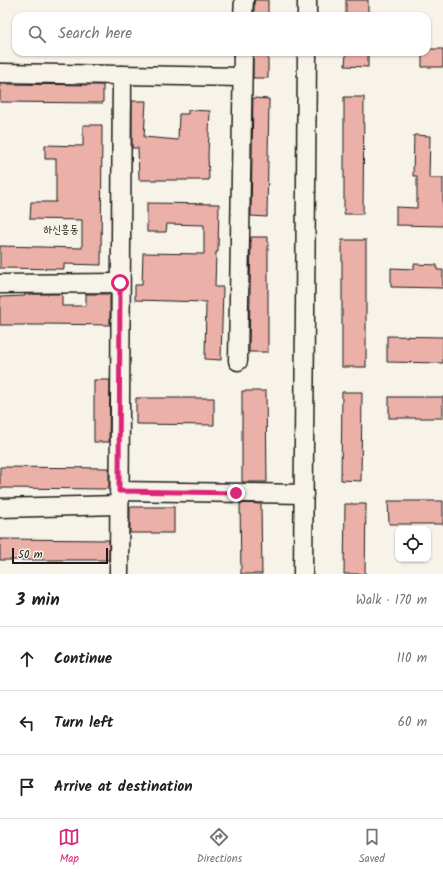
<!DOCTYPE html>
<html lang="en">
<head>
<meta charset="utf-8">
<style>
	:root { --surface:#fff; --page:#f2f2f2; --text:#202124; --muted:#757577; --line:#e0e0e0; --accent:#db2777 }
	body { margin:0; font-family:Kalam,"Poor Story",sans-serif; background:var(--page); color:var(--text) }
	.controls { position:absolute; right:12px; bottom:12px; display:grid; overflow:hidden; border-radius:8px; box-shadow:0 1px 3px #0004 }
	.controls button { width:36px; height:36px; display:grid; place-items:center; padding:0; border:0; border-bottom:1px solid var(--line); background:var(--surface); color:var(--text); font:20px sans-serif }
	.scale { position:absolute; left:12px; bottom:10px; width:96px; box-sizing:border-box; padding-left:4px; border:2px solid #1c1c1c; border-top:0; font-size:11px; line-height:14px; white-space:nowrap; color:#1c1c1c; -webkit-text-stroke:3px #f7f3e8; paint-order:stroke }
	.stop { position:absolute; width:12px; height:12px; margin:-9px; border:3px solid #db2777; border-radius:50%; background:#fff }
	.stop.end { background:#db2777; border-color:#fff; box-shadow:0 1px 4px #0008 }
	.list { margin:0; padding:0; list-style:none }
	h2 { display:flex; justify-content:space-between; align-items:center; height:52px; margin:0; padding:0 16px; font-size:17px }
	h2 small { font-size:13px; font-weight:400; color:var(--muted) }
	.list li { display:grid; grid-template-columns:26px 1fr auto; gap:12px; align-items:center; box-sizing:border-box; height:64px; padding:0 16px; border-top:1px solid var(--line) }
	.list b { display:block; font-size:15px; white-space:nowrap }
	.list em { font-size:13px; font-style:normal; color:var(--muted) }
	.icon { flex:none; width:22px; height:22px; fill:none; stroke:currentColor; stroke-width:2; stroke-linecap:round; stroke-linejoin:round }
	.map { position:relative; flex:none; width:443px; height:574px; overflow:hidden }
	.search { position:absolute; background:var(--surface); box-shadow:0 1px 3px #0004; left:12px; right:12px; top:12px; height:44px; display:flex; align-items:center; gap:10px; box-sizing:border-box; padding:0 14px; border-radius:12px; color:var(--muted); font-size:15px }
	.sheet { height:244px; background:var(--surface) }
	nav { display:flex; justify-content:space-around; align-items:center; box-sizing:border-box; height:56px; border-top:1px solid var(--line); background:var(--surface); font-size:11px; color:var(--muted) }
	nav a { display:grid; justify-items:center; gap:2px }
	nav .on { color:var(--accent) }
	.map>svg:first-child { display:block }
</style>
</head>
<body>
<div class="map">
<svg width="443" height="574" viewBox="0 0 443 574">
	<rect width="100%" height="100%" fill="#f7f3e8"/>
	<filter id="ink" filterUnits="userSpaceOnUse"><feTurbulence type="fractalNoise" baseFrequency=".025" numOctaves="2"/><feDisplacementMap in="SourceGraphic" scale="8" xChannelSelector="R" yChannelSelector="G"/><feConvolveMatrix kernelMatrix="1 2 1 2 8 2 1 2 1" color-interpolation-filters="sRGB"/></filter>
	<g filter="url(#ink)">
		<g fill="#ebb0a8" stroke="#1c1c1c">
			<rect x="254" y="0" width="14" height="16"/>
			<rect x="346" y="0" width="22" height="16"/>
			<path d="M427,49H443V67H422V52H427Z"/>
			<rect x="253" y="52" width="15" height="26"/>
			<path d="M346,52H368V67L345,66Z"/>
			<path d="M0,84L103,85V103L0,102Z"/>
			<path d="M344,97H364L363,214H344Z"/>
			<path d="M253,98L269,99L267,217L251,216Z"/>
			<path d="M132,101H146L144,137L178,140L179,114H188V110L210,111L208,155L209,180H139L138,148H132Z"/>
			<path d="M83,125H102L101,265L64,264V269L0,268V246L82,248V220L30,219L31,202H56V159H45V145L83,146Z"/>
			<path d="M414,135L430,136L429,178H443V226L396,225V207L417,208V176H413Z"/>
			<path d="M147,203L219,204L218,252H216L215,287H223L221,360L205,359L206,302L135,300V285H142L143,253L204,254V225L167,224L166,232H147Z"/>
			<path d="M251,237H268V352H249Z"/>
			<rect x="342" y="240" width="24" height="127"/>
			<path d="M414,264L437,265V270H443V288L391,287V268L414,269Z"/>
			<path d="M25,294H62V306H86V294H110V325L45,324V325H0V297L25,296Z"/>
			<path d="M387,336L443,337V363L387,362Z"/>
			<path d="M94,380H110L109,442H94Z"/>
			<path d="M242,391H266L267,482H242Z"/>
			<path d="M342,392H362L361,481L341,480Z"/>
			<rect x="389" y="397" width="54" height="21"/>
			<path d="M136,398H214V425L136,424Z"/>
			<path d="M0,467L109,468V489L0,488Z"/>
			<path d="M388,501H443V524H389Z"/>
			<path d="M240,503L261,504L262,574H241Z"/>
			<path d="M345,504H366L365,574H344Z"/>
			<rect x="130" y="507" width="44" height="26"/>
			<path d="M0,539L109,540V560H0Z"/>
		</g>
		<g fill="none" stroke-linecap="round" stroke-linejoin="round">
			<g stroke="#1c1c1c" stroke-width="21">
				<g id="minor">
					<path d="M243,16L244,0"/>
					<path d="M307,16V0"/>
					<path d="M0,73L242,77"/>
					<path d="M0,284L120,283"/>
					<path d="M238,361L243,52"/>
					<path d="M119,491L304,494"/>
					<path d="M0,508L119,505"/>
					<path d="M119,574L122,75"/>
					<path d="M303,574L307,52"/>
				</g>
			</g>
			<use href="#minor" stroke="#f7f3e8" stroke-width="18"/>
		</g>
	</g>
	<g fill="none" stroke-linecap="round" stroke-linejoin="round" filter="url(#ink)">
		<path stroke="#db2777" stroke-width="5" d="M120,283L119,491L236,493"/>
	</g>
	<g text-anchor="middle" stroke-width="4" stroke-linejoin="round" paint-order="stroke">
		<g font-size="11" fill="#1c1c1c" stroke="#f7f3e8">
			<text x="61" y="233">하신흥동</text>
		</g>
	</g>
</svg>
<div class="controls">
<button><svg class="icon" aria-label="locate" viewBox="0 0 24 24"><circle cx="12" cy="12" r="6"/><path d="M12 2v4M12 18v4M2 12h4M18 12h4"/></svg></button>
</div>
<div class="scale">50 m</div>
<div class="stop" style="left:120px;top:283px"></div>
<div class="stop end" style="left:236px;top:493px"></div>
<div class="search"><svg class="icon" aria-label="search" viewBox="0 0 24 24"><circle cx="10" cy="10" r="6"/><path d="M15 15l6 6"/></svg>Search here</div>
</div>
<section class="sheet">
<h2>3 min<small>Walk · 170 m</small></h2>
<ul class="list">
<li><svg class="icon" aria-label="ahead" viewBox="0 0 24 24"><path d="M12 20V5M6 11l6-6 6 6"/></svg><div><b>Continue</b></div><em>110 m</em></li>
<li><svg class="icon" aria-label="left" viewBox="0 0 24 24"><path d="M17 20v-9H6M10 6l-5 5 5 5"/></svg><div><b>Turn left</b></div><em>60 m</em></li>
<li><svg class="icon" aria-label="arrive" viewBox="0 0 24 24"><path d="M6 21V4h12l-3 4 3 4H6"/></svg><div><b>Arrive at destination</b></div></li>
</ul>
</section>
<nav>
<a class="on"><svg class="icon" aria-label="map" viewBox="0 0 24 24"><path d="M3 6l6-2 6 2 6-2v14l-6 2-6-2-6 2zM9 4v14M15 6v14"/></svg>Map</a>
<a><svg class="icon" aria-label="directions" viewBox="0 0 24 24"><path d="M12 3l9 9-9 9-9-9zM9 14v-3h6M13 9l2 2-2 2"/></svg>Directions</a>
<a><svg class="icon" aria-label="saved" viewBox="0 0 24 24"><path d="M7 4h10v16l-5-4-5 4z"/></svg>Saved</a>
</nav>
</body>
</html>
